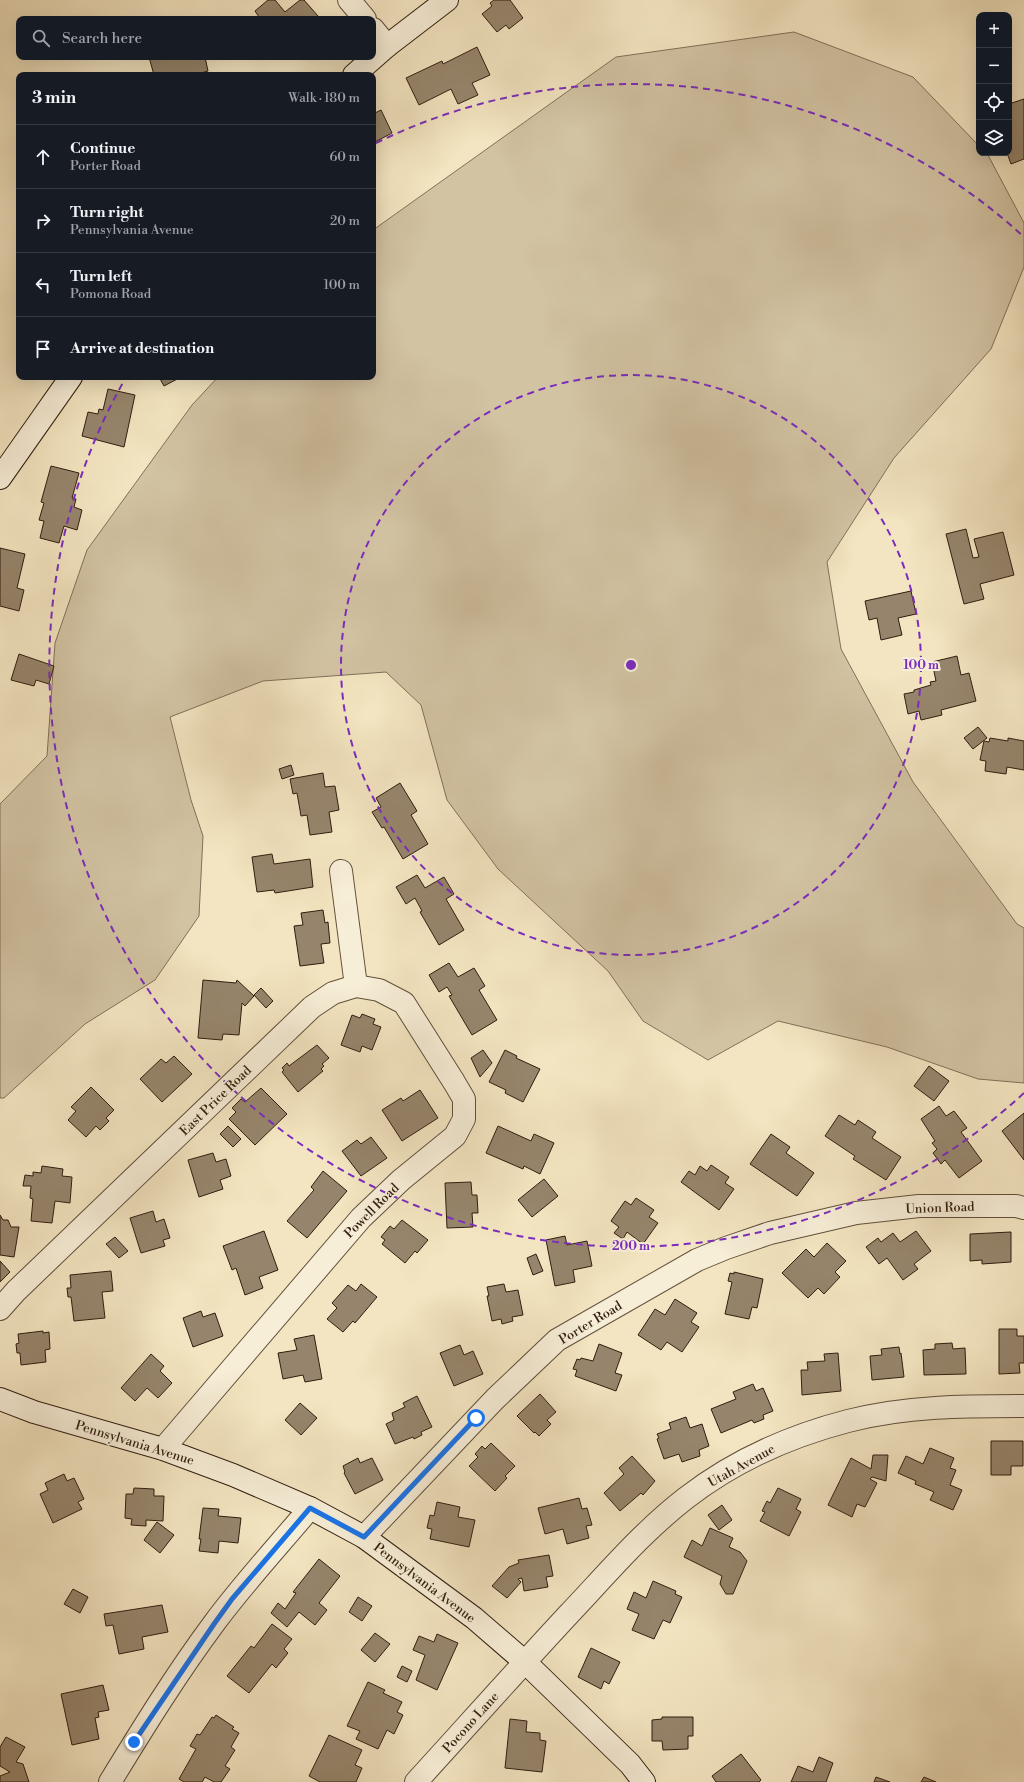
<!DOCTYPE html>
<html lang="en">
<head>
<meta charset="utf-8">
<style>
	:root { --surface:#171b24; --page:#242831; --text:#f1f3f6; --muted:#9ea1a6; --line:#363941 }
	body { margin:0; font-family:"Libre Bodoni",serif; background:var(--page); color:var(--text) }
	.controls { position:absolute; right:12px; top:12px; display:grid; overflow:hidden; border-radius:8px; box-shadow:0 4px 16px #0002 }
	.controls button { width:36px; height:36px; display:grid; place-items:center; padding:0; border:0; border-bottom:1px solid var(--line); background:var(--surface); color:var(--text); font:20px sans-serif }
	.stop { position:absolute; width:12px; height:12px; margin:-9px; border:3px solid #1a73e8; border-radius:50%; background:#fff }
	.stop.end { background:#1a73e8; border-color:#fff; box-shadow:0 1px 4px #0008 }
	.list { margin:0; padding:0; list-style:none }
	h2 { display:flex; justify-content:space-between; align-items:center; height:52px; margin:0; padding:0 16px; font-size:17px }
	h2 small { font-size:13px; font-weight:400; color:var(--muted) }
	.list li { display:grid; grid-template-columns:26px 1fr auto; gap:12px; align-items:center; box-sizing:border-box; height:64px; padding:0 16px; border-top:1px solid var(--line) }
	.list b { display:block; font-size:15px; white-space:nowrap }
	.list p { margin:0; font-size:13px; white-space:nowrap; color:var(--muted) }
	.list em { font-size:13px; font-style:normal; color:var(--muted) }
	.icon { flex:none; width:22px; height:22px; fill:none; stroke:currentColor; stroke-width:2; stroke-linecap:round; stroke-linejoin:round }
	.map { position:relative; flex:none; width:1024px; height:1782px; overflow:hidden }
	.search { position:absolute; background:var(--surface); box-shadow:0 4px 16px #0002; left:16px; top:16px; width:360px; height:44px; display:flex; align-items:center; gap:10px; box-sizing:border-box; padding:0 14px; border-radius:8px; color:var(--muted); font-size:15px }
	.panel { position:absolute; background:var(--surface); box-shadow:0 4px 16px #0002; left:16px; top:72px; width:360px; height:308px; border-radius:8px }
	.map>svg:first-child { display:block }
</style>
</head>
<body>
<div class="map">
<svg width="1024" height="1782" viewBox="0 0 1024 1782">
	<rect width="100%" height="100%" fill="#f3e5c1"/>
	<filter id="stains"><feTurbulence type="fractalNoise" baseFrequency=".005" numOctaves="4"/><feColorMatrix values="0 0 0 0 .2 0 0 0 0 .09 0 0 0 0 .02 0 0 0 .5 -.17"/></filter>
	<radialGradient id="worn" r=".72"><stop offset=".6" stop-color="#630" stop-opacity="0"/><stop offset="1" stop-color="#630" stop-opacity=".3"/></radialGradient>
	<path fill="#d2c3a3" stroke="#827059" d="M794,32L913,77L979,146V153H985L989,157L1024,223V267L991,349L894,458L827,562L841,649L913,782L1017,924L1024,928V1083L978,1079L887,1047L778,1021L708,1060L643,1021L608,971L498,869L447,800L421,705L386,672L263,681L170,717L191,800L203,836L199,916L155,980L85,1024L4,1098H0V804L47,756L55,643L87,550L192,405L218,377H373V230L616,57Z"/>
	<g fill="#96856c" stroke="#311d0f">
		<path d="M268,0H275L285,12L300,0H304L318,16L314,19H257L259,17L255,11Z"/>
		<path d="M494,0H510L523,18L509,29L506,25L497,32L482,14L492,6L490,3Z"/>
		<path d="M477,47L490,75L472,83L478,95L458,104L451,89L419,105L406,78L442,61L443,64Z"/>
		<path d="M149,57H205L208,71L194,75H154Z"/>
		<path d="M1024,99V159L1011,164L1007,153H1009V141L1011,140L1009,135V104Z"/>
		<path d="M381,110L392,133L373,143V114Z"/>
		<path d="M159,377H181L164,386Z"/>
		<path d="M108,389L135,395L124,447L82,436L88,412L98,414L99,409L103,410Z"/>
		<path d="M51,466L79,473L72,498L76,499L74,507L82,510L77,530L64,526L59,543L40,538L44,521L39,520L44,503L41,502Z"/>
		<path d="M966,529L973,558L979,557L974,539L1003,532L1014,575L980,584L984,599L964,604L946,534Z"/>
		<path d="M0,548L25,554L17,588L24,590L19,611L0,606Z"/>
		<path d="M911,591L916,614L898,618L902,635L881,640L877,618L869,620L865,601Z"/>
		<path d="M19,654L54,666L49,684L36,680L34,686L11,680Z"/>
		<path d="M957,656L961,675L969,673L976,701L941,710L942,715L921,720L919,711L908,714L904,694L914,692V690L931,685L930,682L936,681L932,662Z"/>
		<path d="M978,727L987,738L973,749L964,738Z"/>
		<path d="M990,738L1008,741V738L1024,741V770L1007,767L1006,774L985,771L986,761L980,760L984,741L989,742Z"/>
		<path d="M291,765L294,775L282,779L279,769Z"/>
		<path d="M323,773L325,787L335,786L339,810L329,812L332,832L310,835L307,815L301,816L297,793L293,794L290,779Z"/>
		<path d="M400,783L417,811L411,815L428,844L403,859L384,827L382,828L372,812L381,807L376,798Z"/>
		<path d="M272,854L274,864L310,859L313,887L275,893L274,890L257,892L252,857Z"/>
		<path d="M417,875L425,888L444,877L454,894L446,899L464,930L439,945L420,912L422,911L415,898L406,904L396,887Z"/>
		<path d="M323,910L325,923L328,922L330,943L321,944L324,963L300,966L294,926L303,925L301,913Z"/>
		<path d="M449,963L458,977L474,968L485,986L479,990L497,1020L472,1035L449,996L452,995L447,987L439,992L429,975Z"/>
		<path d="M203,980L236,983L237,980L254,996L245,1006L242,1003L239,1035L223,1034L222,1040L198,1038Z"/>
		<path d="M261,988L273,1001L266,1008L254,995Z"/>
		<path d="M362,1014L375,1019L373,1024L381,1027L372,1050L362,1046L360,1052L341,1045L352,1015L360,1018Z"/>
		<path d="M317,1045L329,1058L322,1064L324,1066L321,1069L323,1071L298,1092L282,1072L284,1070L282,1068L287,1063L289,1066Z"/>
		<path d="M483,1050L492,1063L480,1077L471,1058Z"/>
		<path d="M505,1050L517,1056L516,1058L540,1069L523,1102L505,1093L506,1090L489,1082Z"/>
		<path d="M174,1056L192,1074L162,1102L140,1079L161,1059L166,1063Z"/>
		<path d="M929,1066L949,1081L934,1101L914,1086Z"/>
		<path d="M91,1087L114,1110L106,1118L109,1121L100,1130L96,1126L86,1137L68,1120L76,1111L71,1107Z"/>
		<path d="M261,1088L287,1114L255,1145L229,1119L236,1112L232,1108L241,1099L245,1102Z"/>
		<path d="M420,1090L438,1118L402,1141L382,1110L401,1098L403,1101Z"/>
		<path d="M939,1106L946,1116L954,1111L967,1128L961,1132L982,1161L959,1178L945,1160L941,1164L933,1153L937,1149L932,1143L935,1141L921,1119Z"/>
		<path d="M1024,1113V1160L1002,1131Z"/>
		<path d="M839,1115L855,1125L858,1120L876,1132L872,1138L901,1157L886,1180L853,1159L855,1156L825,1136Z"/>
		<path d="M228,1126L241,1139L233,1147L220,1134Z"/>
		<path d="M498,1126L531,1141L534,1134L554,1143L540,1174L524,1166L523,1169L486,1153Z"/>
		<path d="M771,1134L790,1147L786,1153L814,1173L797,1196L750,1164Z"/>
		<path d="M371,1137L387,1158L361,1176L342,1151L357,1140L361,1144Z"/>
		<path d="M213,1153L216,1162L226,1159L231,1176L220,1180L223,1189L199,1197L188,1160Z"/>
		<path d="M711,1165L729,1177L725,1183L734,1189L719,1210L681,1182L689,1171L695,1175L700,1166L707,1171Z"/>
		<path d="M42,1166L63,1169L62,1176L72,1177L70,1203L55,1201L52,1223L31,1221L33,1199L30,1198L31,1186H23L25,1175L33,1176V1172L41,1173Z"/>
		<path d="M323,1171L347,1191L307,1238L287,1221L314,1190L311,1187Z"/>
		<path d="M544,1179L558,1196L532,1217L518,1200Z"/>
		<path d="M471,1182L472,1195H477L478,1213H472L473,1227L447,1228L445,1183Z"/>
		<path d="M636,1198L654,1210L649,1217L658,1223L643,1244L627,1232L623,1239L614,1233L619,1227L611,1221L625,1201L631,1205Z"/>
		<path d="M153,1211L156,1222L164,1219L170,1238L163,1240L165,1246L141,1253L130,1218Z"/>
		<path d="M0,1215L3,1220H8L11,1227H19L14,1257L0,1255Z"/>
		<path d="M402,1220L428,1240L417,1253L415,1251L405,1263L382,1244L385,1240L381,1237L390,1226L394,1229Z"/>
		<path d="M264,1231L278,1270L259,1277L263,1288L245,1295L236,1268L232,1270L223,1246Z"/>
		<path d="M916,1231L931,1251L914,1264L918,1269L903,1280L887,1258L879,1264L866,1247L878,1238L881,1242L893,1233L900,1242Z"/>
		<path d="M1011,1232V1262L982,1264V1260L970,1261V1234Z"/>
		<path d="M565,1236L567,1245L587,1241L592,1266L573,1270L575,1282L555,1286L546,1240Z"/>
		<path d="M115,1237L128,1251L119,1258L106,1244Z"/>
		<path d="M827,1243L846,1261L835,1272L840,1277L824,1294L818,1288L808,1298L782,1273L806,1249L814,1257Z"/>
		<path d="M536,1254L543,1271L533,1275L527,1258Z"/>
		<path d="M0,1261L10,1272L0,1282Z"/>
		<path d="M111,1271L113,1291L102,1292L105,1318L74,1321L71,1297H68L67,1288H71L70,1275Z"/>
		<path d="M734,1272L763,1279L757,1308L752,1307L749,1319L725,1314L732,1282L728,1281L730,1273L734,1274Z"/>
		<path d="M361,1284L377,1297L355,1323L353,1321L343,1332L327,1319L337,1308L332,1303L348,1285L356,1291Z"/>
		<path d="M504,1284L506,1292L518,1290L523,1315L512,1317L513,1321L502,1324L501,1319L492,1321L487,1296H489L487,1287Z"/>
		<path d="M675,1299L697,1313L691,1322L699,1327L682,1352L667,1342L661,1350L638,1335L655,1309L665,1315Z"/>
		<path d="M201,1311L203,1317L215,1313L223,1336L193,1347L183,1318Z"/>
		<path d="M999,1329H1017V1336H1024V1363H1019L1020,1373L999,1374Z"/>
		<path d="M43,1331V1333L49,1332L50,1349L45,1350L46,1362L21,1365L20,1353H17L16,1344L19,1343L18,1334Z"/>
		<path d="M314,1335L322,1379L305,1382L303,1375L283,1379L278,1353L297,1350L294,1339Z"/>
		<path d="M952,1343L953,1349L965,1348L966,1374L924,1375L923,1350L935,1349V1344Z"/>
		<path d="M599,1344L622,1353L615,1373L622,1375L616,1391L575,1376L577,1370L573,1369L577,1359L580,1360L581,1358L593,1361Z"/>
		<path d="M460,1345L464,1355L473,1351L483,1374L454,1386L440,1353Z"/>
		<path d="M899,1347L900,1354L901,1353L904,1377L872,1380L870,1356L882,1355L881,1349Z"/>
		<path d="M838,1353L841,1391L802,1395L801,1370H808L807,1362L825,1361L824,1354Z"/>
		<path d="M151,1354L164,1366L160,1371L172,1383L158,1398L147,1388L135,1401L121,1388Z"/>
		<path d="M753,1384L756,1391L763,1388L773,1411L763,1415L764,1419L754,1423L752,1420L721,1433L711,1409L736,1399L733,1392Z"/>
		<path d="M540,1394L556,1412L547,1420L551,1424L539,1436L535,1432L534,1433L517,1416Z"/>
		<path d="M417,1396L432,1427L421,1432L422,1435L414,1439L413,1437L395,1444L386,1424L394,1420L392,1413L405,1407L403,1403Z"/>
		<path d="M300,1403L317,1418L301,1435L285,1420Z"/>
		<path d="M686,1417L690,1428L702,1424L709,1446L699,1450L700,1456L682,1462L679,1454L664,1459L657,1439L659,1438L657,1434L671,1429L669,1423Z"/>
		<path d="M991,1441H1023V1466H1011V1475H991Z"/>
		<path d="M491,1443L515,1466L505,1476L507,1478L495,1491L469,1466L478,1457L475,1454L482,1446L485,1449Z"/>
		<path d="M930,1448L954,1458L950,1468L956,1470L950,1485L962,1490L953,1510L930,1500L934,1492L915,1484L916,1481L898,1473L906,1456L923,1464Z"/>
		<path d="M873,1455H888L886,1481L872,1477L870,1479L877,1483L865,1507L857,1504L852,1517L828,1505L851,1458L871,1469Z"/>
		<path d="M632,1456L655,1481L643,1495L641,1493L620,1511L604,1493L624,1474L619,1468Z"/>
		<path d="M358,1458L360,1463L372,1458L383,1480L355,1494L344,1473L345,1472L343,1466Z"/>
		<path d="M64,1474L67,1481L74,1478L84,1499L78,1502L82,1509L53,1523L40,1494L48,1490L45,1483Z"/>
		<path d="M134,1488L154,1489V1496H164L163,1521L146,1520V1526L131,1525L132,1519L125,1518L126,1494H133Z"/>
		<path d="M778,1488L801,1499L796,1509L801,1512L789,1536L760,1521L765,1512L762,1511L767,1501L770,1503Z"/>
		<path d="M579,1498L582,1509L587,1508L592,1525L586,1526L589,1538L567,1544L563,1529L545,1534L538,1508Z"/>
		<path d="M437,1502L460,1507L458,1517L475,1520L469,1547L430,1539L432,1529L427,1528L430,1515L434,1516Z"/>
		<path d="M722,1505L732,1520L719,1530L708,1515Z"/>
		<path d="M203,1508L219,1509L218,1516L241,1518L238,1543L219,1541L218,1553L199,1551L201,1539H199Z"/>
		<path d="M157,1522L174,1535L160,1553L144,1540Z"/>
		<path d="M710,1528L733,1538L729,1547L740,1552L747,1561L733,1594H726L720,1584L722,1576L684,1557L692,1540L702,1546Z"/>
		<path d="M549,1555L553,1576L546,1577L548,1587L524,1591L522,1578L518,1579L521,1582L507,1598L492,1586L509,1567L519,1563L518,1560Z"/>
		<path d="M319,1559L340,1576L319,1603L327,1610L315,1625L299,1612L287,1627L271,1613L278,1603L285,1609L296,1593L293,1592Z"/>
		<path d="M653,1581L676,1591L675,1594L682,1597L670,1623L663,1620L654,1639L632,1630L639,1614L627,1609L634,1592L646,1598Z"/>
		<path d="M73,1589L88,1597L80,1613L64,1604Z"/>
		<path d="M358,1597L372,1606L362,1621L349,1612Z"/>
		<path d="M162,1605L168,1632L142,1637L144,1649L119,1654L113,1625L106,1626L104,1614Z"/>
		<path d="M272,1624L292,1639L284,1649L288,1653L276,1668L272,1664L249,1693L227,1676L251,1646L254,1648Z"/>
		<path d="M375,1633L390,1644L375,1662L361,1650Z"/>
		<path d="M437,1634L458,1643L437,1690L416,1680L425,1655L413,1650L419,1636L434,1642Z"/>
		<path d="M591,1648L620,1662L609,1684L604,1681L601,1689L578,1677Z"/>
		<path d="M402,1666L412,1671L407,1682L397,1677Z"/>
		<path d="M368,1682L385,1690L383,1693L402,1702L397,1712L403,1715L394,1734L387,1730L378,1749L356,1739L360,1731L347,1726Z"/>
		<path d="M103,1685L109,1710L98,1712L99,1717L95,1718L99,1739L72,1745L61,1694Z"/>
		<path d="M216,1715L234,1727L232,1729L239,1733L231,1747L235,1750L225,1766L230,1769L221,1782H214L205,1777L202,1782H184L179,1779L196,1749L190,1746L197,1734L200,1735L212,1717L214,1718Z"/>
		<path d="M662,1717H693V1736H688V1749L663,1750L662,1741H652V1720L662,1719Z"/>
		<path d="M510,1719L527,1721L526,1732L540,1733V1740L546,1741L542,1772L505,1768Z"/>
		<path d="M329,1735L362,1750L355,1765L362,1768L356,1782H320L309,1776Z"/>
		<path d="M6,1737L25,1747L16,1762L23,1764L29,1782H0V1776L10,1772L0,1766V1747Z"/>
		<path d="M741,1754L761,1780L759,1782H716L712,1776Z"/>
		<path d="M819,1757L833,1763L826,1782H791L798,1766L813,1772Z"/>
		<path d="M876,1777L890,1782H874Z"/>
		<path d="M924,1777L936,1782H921Z"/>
	</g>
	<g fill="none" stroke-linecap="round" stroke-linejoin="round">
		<g stroke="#624f3c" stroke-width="24">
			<g id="street">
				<path d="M349,0L365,19"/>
				<path d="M373,29L387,46"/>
				<path d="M341,871L356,986"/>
				<path d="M0,1309L16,1291L312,1007L333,993L356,986L379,990L404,1003L454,1082L464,1099V1119L455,1136L401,1180L361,1218L163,1449"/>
				<path d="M364,1537L495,1399L557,1340L697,1260L726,1248L770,1233L856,1213L919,1206H1016L1024,1208"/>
				<path d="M110,1782C143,1728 177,1673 215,1622C244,1583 278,1546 310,1508"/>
				<path d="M416,1782C467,1726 517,1670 568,1615C606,1575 642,1532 686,1498C734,1461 790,1436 848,1421C906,1406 965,1406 1024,1406"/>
			</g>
		</g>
		<g stroke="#311d0f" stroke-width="24">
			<g id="secondary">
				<path d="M354,75L387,46L447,0"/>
				<path d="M0,478L71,377"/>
				<path d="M0,1399L34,1412L163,1449L233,1475L310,1508L364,1537L474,1618L525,1662L630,1764L644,1782"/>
			</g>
		</g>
		<use href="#street" stroke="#f7eed7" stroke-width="22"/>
		<use href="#secondary" stroke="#f7eed7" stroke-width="22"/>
	</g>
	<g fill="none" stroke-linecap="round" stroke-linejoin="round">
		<path stroke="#1a73e8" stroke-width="5" d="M134,1742L214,1624L232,1599L310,1508L364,1537L476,1418"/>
	</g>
	<g fill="none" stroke="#7b2cbf" stroke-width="2" stroke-dasharray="7 5">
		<circle cx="631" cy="665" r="290"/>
		<path d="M1024 1093A581 581 0 0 1 125 379M376 143A581 581 0 0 1 1024 237"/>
	</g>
	<g text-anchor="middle" stroke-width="4" stroke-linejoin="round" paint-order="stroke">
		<g font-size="13" fill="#311d0f" stroke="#f7eed7">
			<text transform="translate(215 1100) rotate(-44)" y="5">East Price Road</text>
			<text transform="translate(940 1207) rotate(-2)" y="5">Union Road</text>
			<text transform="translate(371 1210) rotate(-45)" y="5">Powell Road</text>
			<text transform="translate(590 1322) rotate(-31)" y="5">Porter Road</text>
			<text transform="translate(135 1442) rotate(17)" y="5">Pennsylvania Avenue</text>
			<text transform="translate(741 1465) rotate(-29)" y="5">Utah Avenue</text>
			<text transform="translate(425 1582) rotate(37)" y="5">Pennsylvania Avenue</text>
			<text transform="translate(470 1722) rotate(-48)" y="5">Pocono Lane</text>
		</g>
	</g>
	<circle cx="631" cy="665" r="6" fill="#7b2cbf" stroke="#f7eed7" stroke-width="2"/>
	<g font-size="12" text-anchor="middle" font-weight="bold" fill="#7b2cbf" stroke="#f7eed7" stroke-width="4" stroke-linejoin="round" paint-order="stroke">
		<text x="921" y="669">100 m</text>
		<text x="631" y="1250">200 m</text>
	</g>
	<rect width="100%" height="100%" filter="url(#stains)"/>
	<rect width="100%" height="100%" fill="url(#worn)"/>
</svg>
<div class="controls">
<button>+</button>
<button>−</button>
<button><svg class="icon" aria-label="locate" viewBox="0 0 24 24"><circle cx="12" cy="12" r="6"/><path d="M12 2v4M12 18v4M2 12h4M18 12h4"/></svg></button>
<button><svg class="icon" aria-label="layers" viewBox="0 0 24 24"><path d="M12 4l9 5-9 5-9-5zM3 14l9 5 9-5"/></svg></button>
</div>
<div class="stop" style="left:476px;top:1418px"></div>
<div class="stop end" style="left:134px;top:1742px"></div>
<div class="search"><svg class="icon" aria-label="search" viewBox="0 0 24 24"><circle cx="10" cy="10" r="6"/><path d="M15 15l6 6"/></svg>Search here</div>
<section class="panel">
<h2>3 min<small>Walk · 180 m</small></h2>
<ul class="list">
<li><svg class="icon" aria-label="ahead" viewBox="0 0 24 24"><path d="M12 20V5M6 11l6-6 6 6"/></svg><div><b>Continue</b><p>Porter Road</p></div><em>60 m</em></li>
<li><svg class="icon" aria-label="right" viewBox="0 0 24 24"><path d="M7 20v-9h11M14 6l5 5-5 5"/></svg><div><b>Turn right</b><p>Pennsylvania Avenue</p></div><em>20 m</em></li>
<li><svg class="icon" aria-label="left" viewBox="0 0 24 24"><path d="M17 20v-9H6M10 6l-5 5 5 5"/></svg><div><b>Turn left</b><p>Pomona Road</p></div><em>100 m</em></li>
<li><svg class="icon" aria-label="arrive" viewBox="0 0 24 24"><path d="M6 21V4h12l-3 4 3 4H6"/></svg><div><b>Arrive at destination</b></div></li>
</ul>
</section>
</div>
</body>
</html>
